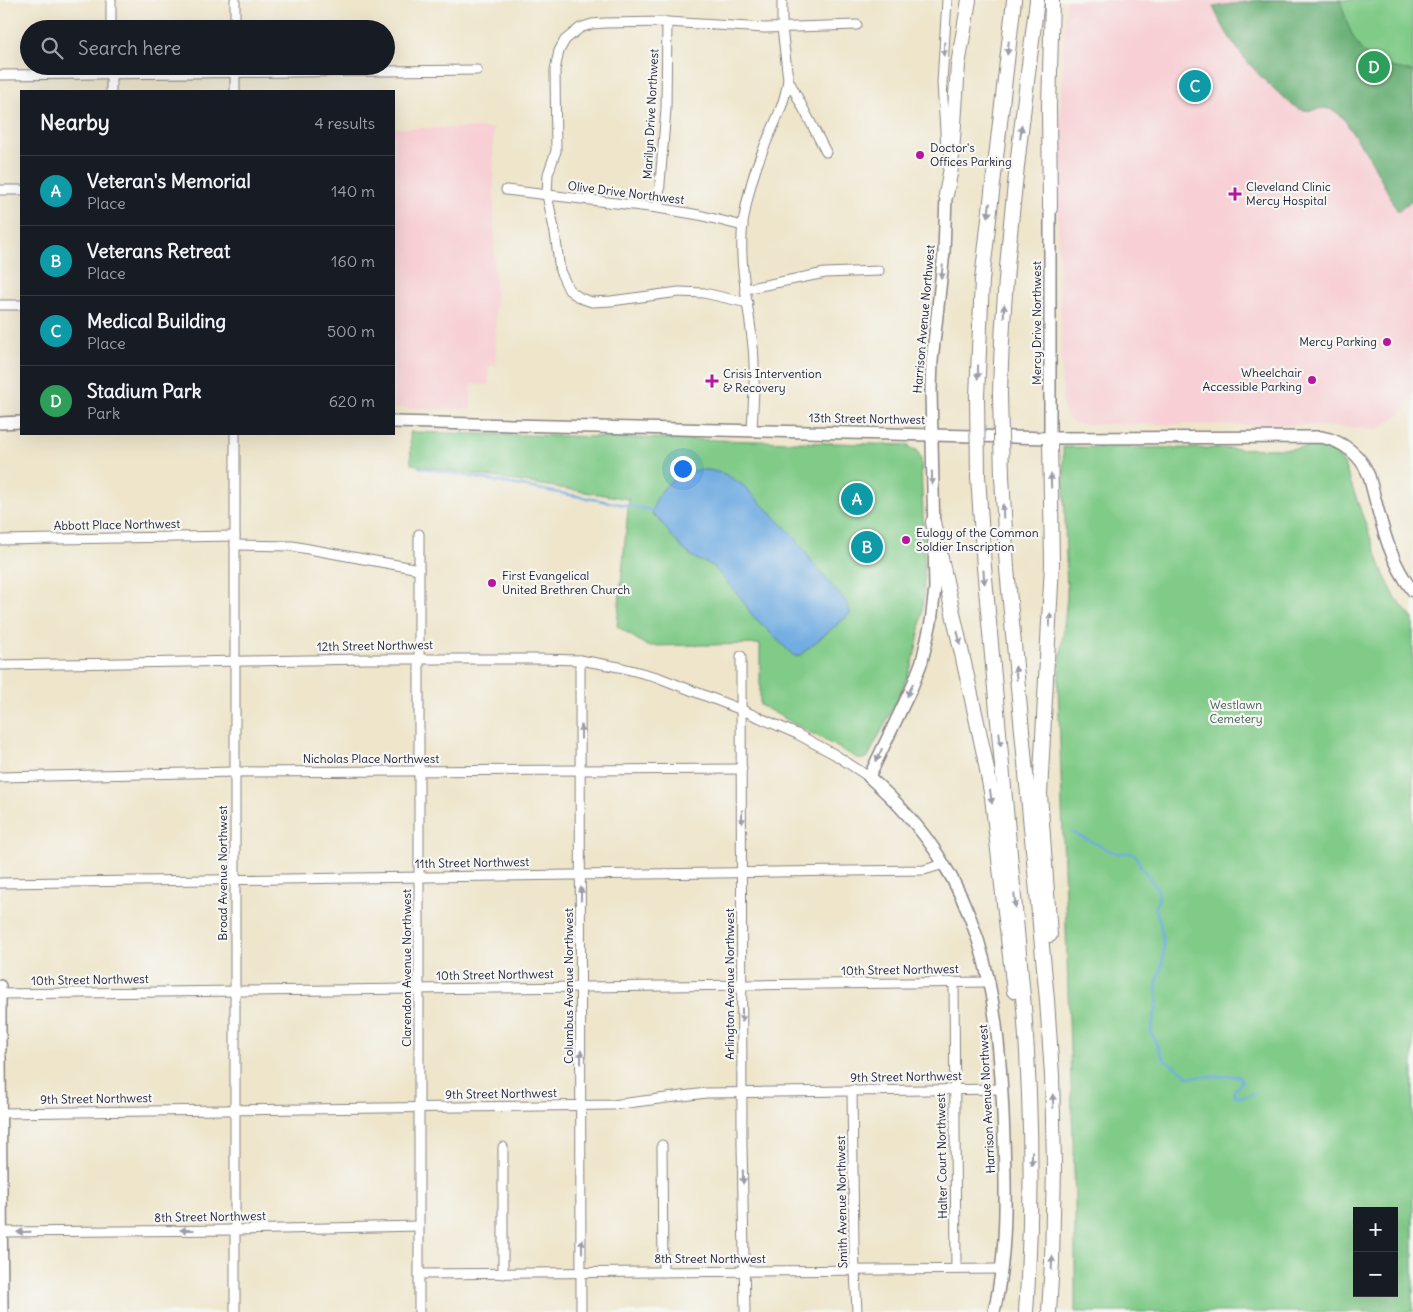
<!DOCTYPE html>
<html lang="en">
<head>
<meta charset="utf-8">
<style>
	:root { --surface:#171b24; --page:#20242c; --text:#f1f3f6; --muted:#9ea1a6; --line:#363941; --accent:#db2777 }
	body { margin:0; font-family:Delius,sans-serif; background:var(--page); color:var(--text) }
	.controls { position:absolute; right:15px; bottom:15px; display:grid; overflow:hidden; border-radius:0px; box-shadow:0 5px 20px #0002 }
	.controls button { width:45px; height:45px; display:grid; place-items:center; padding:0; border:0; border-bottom:1px solid var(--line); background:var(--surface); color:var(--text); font:25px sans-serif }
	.you { position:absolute; left:682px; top:468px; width:18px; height:18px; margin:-12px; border:4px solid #fff; border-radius:50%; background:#1a73e8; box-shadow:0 0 0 8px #1a73e833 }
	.badge { display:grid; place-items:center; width:32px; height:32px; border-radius:50%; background:var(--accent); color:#fff; font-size:16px; font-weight:700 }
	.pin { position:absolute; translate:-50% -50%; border:2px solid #fff; box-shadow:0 1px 5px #0006 }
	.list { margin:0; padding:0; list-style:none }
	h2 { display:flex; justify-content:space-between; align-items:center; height:65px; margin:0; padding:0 20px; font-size:21px }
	h2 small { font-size:16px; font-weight:400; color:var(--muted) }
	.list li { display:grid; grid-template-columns:32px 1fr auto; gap:15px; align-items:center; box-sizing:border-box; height:70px; padding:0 20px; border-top:1px solid var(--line) }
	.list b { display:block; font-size:19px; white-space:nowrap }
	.list p { margin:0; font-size:16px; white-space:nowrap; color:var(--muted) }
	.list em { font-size:16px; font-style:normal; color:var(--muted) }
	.icon { flex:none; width:28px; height:28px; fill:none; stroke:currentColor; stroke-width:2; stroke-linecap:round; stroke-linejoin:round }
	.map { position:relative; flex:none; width:1413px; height:1312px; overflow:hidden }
	.search { position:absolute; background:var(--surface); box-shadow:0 5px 20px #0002; left:20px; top:20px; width:375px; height:55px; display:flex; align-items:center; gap:12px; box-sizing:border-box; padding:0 18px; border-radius:28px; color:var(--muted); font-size:19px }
	.panel { position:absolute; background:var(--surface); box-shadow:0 5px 20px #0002; left:20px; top:90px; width:375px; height:345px; border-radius:0px }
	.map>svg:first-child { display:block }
</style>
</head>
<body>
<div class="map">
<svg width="1413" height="1312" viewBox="0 0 1413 1312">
	<rect width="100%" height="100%" fill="#f6f6f2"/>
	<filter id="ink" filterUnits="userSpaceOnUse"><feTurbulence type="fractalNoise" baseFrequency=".02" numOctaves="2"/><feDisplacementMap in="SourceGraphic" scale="10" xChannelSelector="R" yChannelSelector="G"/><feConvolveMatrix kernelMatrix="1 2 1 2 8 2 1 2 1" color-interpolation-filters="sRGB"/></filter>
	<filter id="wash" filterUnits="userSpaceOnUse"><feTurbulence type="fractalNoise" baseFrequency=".0096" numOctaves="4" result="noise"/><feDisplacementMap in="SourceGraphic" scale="20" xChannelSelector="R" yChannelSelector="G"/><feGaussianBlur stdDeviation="1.12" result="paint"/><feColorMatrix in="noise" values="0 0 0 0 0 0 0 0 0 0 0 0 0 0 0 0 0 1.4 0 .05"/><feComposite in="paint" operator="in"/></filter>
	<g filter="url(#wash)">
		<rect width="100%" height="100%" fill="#eee5cb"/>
		<g fill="#f7cfd4">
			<path d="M1066,0H1262L1413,156V392L1405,410L1379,429L1303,425L1076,424L1067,418L1063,407L1058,231V154Z"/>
			<path d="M394,128H493L496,366H488L489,385L471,384V409L394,408Z"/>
		</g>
		<g fill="#80cb88" stroke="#517662" fill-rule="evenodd">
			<path d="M1262,0H1413V156Z"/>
			<path d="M410,432L909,445V448L917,450L921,458C922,524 932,603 911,667C900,698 883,727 868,757L864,759H859L760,705V644L647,646L617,626L629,499L411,464Z"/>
			<path d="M1063,447L1290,449C1302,448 1323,443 1334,451C1339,454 1341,460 1344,464L1384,575L1396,599L1413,619V1312H1075V1202L1058,684L1067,597ZM1357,1211H1394V1293H1357Z"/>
		</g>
		<path fill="#68af74" stroke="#456858" d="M1257,0H1340C1348,25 1354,54 1382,64C1391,68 1403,69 1413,72V199L1398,212L1371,160L1343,118C1324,99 1316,115 1300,109C1293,107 1287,100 1281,95C1252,71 1229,42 1213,7Z"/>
		<path fill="#71ace2" stroke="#4a678e" d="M700,470H709L725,474L743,485L795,537L817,569L848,604L849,610L851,613L799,656H794L752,615L740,597L713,566L696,559L685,551L673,538L657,517L652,515C655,489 676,474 700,470Z"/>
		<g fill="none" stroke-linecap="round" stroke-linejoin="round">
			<g stroke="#71ace2" stroke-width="2.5">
				<path d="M419,467L652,510"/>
				<path d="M1072,832L1115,853H1131L1136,856L1141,867L1157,888L1159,899L1155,906L1160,922L1164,947L1162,965L1156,985L1158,1000L1151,1032L1162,1056L1167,1062L1181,1070L1189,1077L1239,1076L1242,1081L1234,1091V1094C1239,1100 1248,1095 1255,1093"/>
			</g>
		</g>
	</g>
	<g filter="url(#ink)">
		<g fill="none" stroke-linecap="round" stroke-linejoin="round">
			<g stroke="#888483" stroke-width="11">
				<g id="minor">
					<path d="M111,0V29"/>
					<path d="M235,0V29"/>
					<path d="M782,0V28L788,79L826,152"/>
					<path d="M111,66V91"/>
					<path d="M0,75L477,70"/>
					<path d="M235,91V67"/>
					<path d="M946,147L942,83L947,0"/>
					<path d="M0,190H21"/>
					<path d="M506,190L658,208L699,215L743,226"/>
					<path d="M658,208L666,109L667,22"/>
					<path d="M745,289L825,273L879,271"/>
					<path d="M748,303L704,293L679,292L611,301L592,302L580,298L569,290L560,271L555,233L547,195L548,174L556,151L555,70L559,51L565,40L580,28L592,24L605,23L667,22L765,28L857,25"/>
					<path d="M0,305H21"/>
					<path d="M752,431C753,403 756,375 753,347C749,306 738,264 743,223C747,198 753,173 763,150C773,126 785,105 788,79"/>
					<path d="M235,434V1312"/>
					<path d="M0,540L235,536"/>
					<path d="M235,545L292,546L419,569"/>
					<path d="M741,656L742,1144L745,1312"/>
					<path d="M580,660L581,1312"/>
					<path d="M0,665L369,659H541L580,660L619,667L657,677L742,710L797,734L834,754L869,777"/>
					<path d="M0,777L235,772L742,769"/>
					<path d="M0,883L924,870L944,864"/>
					<path d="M954,982L956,1269"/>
					<path d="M0,994L990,982"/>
					<path d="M852,1090L854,1248L857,1312"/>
					<path d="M0,1113L612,1105L706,1093L1002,1089"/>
					<path d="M662,1145L663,1272"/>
					<path d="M503,1147V1274"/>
					<path d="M1,1232L236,1230L419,1226"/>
					<path d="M419,1274L1002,1269"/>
					<path d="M419,1312V534"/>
				</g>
			</g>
			<g stroke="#888483" stroke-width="14">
				<g id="major">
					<path d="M946,195L944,252L932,361L931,389L935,588L931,622L922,661L912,687L869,777C986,879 999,993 1004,1139C1006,1197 1007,1255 994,1312"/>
					<path d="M1050,208V438"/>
					<path d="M394,422L1050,438L1321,437C1343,441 1361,455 1369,476C1380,516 1387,558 1413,591"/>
					<path d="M0,423L21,422"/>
					<path d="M0,986V1050"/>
					<path d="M0,1057L2,1312"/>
				</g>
			</g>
			<g stroke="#888483" stroke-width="16">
				<g id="highway">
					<path d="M946,195L951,168L958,65L969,0"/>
					<path d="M1050,208L1049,107L1052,0"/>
					<path d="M1000,395C1003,263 1021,131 1037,0"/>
					<path d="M977,396L982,280L1014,0"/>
					<path d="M1050,438L1052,564L1040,794L1050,935"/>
					<path d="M978,476L984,567L1024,1008C1032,1111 1033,1209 1026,1312"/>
					<path d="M1002,476L1007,569L1047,1000L1052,1075L1054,1165L1052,1262L1049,1312"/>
					<path d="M933,522L984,754L992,797L1014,991"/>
				</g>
			</g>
			<use href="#minor" stroke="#fff" stroke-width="9"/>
			<use href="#major" stroke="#fff" stroke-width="11"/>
			<use href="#highway" stroke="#fff" stroke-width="14"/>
			<g stroke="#888483" stroke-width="16" stroke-linecap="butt">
				<g id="highway-bridge">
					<path d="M1000,395L1002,476"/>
					<path d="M977,396L978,476"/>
				</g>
			</g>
			<use href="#highway-bridge" stroke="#fff" stroke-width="14"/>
		</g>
		<defs><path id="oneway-solid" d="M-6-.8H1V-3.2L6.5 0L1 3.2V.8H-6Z" transform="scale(1.25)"/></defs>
		<g fill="#9c9ca7">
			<use href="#oneway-solid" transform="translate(1008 48) rotate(97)"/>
			<use href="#oneway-solid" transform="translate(944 49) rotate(93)"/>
			<use href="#oneway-solid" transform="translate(1021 132) rotate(-83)"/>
			<use href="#oneway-solid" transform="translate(989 210) rotate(97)"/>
			<use href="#oneway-solid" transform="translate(942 272) rotate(96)"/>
			<use href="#oneway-solid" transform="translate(1004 311) rotate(-87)"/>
			<use href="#oneway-solid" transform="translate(978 372) rotate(91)"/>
			<use href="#oneway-solid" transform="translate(932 478) rotate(89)"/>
			<use href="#oneway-solid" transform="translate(1051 481) rotate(-91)"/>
			<use href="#oneway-solid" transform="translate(1003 511) rotate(-92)"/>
			<use href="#oneway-solid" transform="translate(984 577) rotate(85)"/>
			<use href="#oneway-solid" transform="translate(1050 620) rotate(-87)"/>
			<use href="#oneway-solid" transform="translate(959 638) rotate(77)"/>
			<use href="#oneway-solid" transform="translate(1016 673) rotate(-95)"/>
			<use href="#oneway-solid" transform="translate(910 690) rotate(114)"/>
			<use href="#oneway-solid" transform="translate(581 732) rotate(-90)"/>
			<use href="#oneway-solid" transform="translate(1000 739) rotate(84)"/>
			<use href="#oneway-solid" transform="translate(879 755) rotate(115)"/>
			<use href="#oneway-solid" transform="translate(991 797) rotate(82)"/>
			<use href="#oneway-solid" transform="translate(742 817) rotate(90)"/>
			<use href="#oneway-solid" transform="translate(581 894) rotate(-90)"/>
			<use href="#oneway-solid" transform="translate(1015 901) rotate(85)"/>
			<use href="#oneway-solid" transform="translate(742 1015) rotate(90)"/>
			<use href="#oneway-solid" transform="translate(581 1057) rotate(-90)"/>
			<use href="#oneway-solid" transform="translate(1053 1101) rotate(-92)"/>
			<use href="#oneway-solid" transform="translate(1032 1158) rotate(90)"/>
			<use href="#oneway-solid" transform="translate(743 1177) rotate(89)"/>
			<use href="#oneway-solid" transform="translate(187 1230) rotate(180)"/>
			<use href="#oneway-solid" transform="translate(24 1232) rotate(179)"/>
			<use href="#oneway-solid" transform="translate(582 1246) rotate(-90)"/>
			<use href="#oneway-solid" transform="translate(1052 1263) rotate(-87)"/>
		</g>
	</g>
	<g fill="#b5179e" stroke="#f6f6f2" stroke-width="2">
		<circle cx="920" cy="155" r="5"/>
		<path d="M1232.5 186.5h5v5h5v5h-5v5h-5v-5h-5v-5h5z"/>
		<circle cx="1387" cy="342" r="5"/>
		<circle cx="1312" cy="380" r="5"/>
		<path d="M709.5 373.5h5v5h5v5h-5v5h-5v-5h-5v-5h5z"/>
		<circle cx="906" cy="540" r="5"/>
		<circle cx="492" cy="583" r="5"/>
	</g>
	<g text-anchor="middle" stroke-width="4.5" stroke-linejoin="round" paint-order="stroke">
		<g font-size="12" fill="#22223b" stroke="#f6f6f2">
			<text transform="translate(651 114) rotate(-87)" y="4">Marilyn Drive Northwest</text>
			<text transform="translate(626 193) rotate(7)" y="4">Olive Drive Northwest</text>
			<text transform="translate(924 319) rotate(-85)" y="4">Harrison Avenue Northwest</text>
			<text transform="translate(1037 323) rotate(-90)" y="4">Mercy Drive Northwest</text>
			<text transform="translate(867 419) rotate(1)" y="4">13th Street Northwest</text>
			<text transform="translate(117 525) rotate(-1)" y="4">Abbott Place Northwest</text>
			<text transform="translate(375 646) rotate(-1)" y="4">12th Street Northwest</text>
			<text x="371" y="763">Nicholas Place Northwest</text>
			<text transform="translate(472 863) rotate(-1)" y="4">11th Street Northwest</text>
			<text transform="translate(223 873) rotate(-90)" y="4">Broad Avenue Northwest</text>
			<text transform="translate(407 968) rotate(-90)" y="4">Clarendon Avenue Northwest</text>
			<text transform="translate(900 970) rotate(-1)" y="4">10th Street Northwest</text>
			<text transform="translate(495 975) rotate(-1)" y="4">10th Street Northwest</text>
			<text transform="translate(90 980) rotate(-1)" y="4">10th Street Northwest</text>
			<text transform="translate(730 984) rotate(-90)" y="4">Arlington Avenue Northwest</text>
			<text transform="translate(569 986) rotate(-90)" y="4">Columbus Avenue Northwest</text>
			<text transform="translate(906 1077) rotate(-1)" y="4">9th Street Northwest</text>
			<text transform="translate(501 1094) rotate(-1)" y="4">9th Street Northwest</text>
			<text transform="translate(96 1099) rotate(-1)" y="4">9th Street Northwest</text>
			<text transform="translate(987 1099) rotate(-93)" y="4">Harrison Avenue Northwest</text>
			<text transform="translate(942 1156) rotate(-91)" y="4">Halter Court Northwest</text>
			<text transform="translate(842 1202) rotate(-91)" y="4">Smith Avenue Northwest</text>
			<text transform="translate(210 1217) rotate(-1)" y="4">8th Street Northwest</text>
			<text x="710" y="1263">8th Street Northwest</text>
		</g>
		<g font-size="12" fill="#22223b" stroke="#f6f6f2" text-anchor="start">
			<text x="930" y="152">Doctor's<tspan x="930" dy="14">Offices Parking</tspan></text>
			<text x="1246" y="191">Cleveland Clinic<tspan x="1246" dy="14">Mercy Hospital</tspan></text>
			<text x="1377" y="346" text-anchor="end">Mercy Parking</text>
			<text x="1302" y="377" text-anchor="end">Wheelchair<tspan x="1302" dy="14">Accessible Parking</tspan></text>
			<text x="723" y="378">Crisis Intervention<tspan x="723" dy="14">&amp; Recovery</tspan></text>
			<text x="916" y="537">Eulogy of the Common<tspan x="916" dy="14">Soldier Inscription</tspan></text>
			<text x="502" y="580">First Evangelical<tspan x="502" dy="14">United Brethren Church</tspan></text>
		</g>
		<g font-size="12" fill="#435d56" stroke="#f6f6f2">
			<text x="1236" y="709">Westlawn<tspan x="1236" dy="14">Cemetery</tspan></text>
		</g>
	</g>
</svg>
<div class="controls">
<button>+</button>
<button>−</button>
</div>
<div class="you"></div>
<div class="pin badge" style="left:857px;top:499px;background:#0f9aa8">A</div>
<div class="pin badge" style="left:867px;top:547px;background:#0f9aa8">B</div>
<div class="pin badge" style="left:1195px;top:86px;background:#0f9aa8">C</div>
<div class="pin badge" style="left:1374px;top:67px;background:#2e9e5b">D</div>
<div class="search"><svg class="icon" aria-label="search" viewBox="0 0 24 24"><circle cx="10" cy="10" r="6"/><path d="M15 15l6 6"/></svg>Search here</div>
<section class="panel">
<h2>Nearby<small>4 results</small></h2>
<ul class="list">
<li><span class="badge" style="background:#0f9aa8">A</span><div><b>Veteran's Memorial</b><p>Place</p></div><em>140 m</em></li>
<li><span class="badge" style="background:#0f9aa8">B</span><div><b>Veterans Retreat</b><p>Place</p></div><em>160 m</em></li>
<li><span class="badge" style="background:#0f9aa8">C</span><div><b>Medical Building</b><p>Place</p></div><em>500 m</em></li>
<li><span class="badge" style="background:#2e9e5b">D</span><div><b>Stadium Park</b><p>Park</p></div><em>620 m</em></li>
</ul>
</section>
</div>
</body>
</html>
